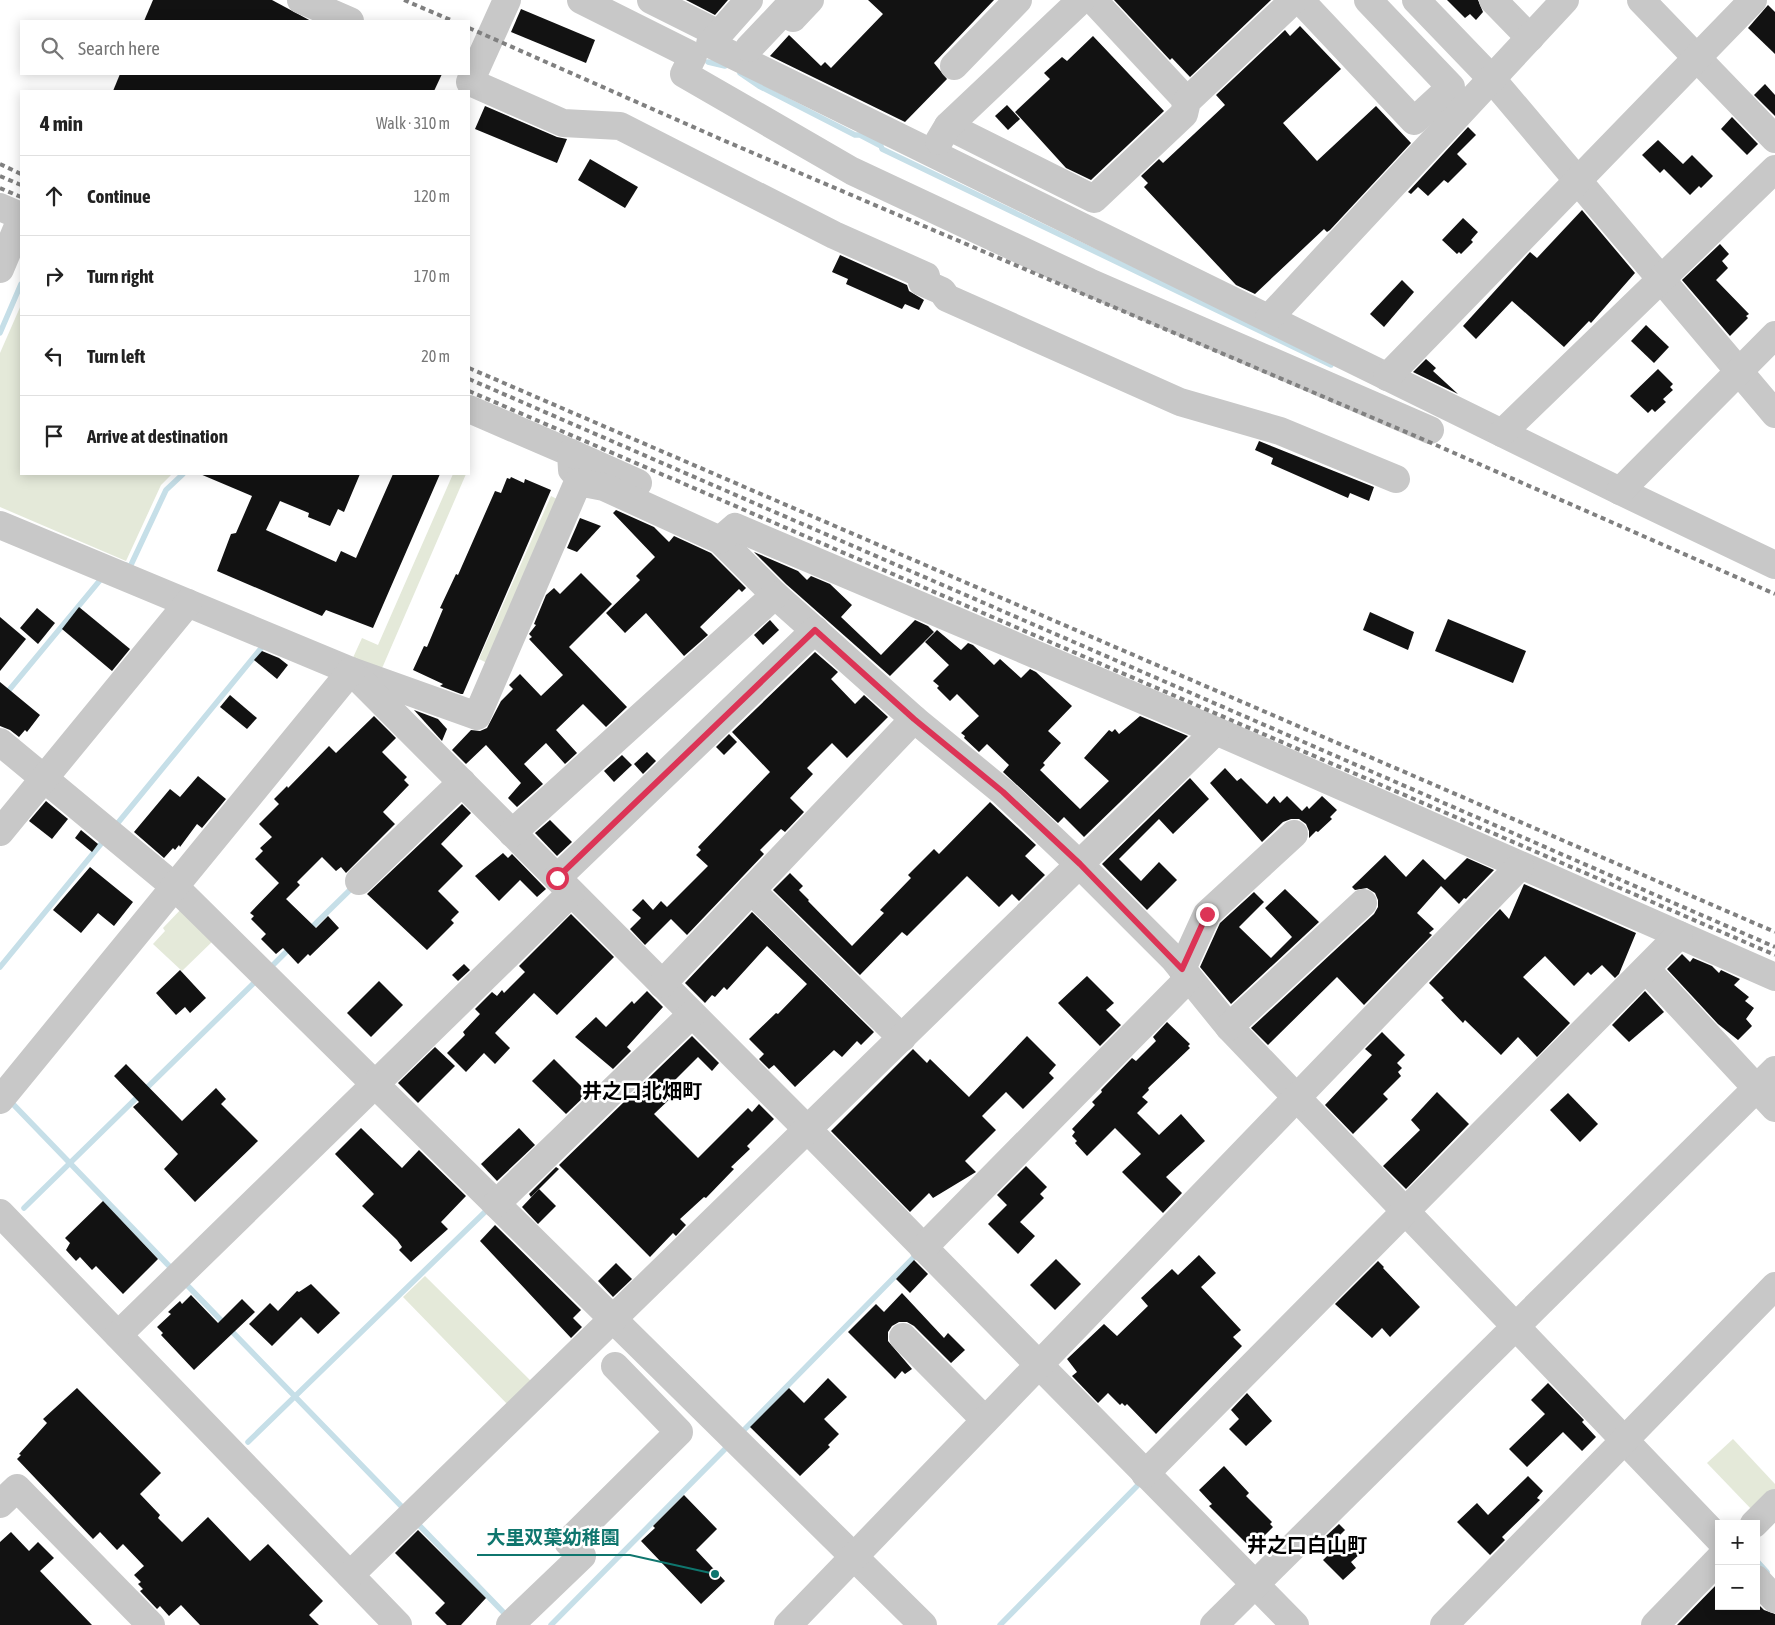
<!DOCTYPE html>
<html lang="en">
<head>
<meta charset="utf-8">
<style>
	:root { --surface:#fff; --page:#f2f2f2; --text:#222; --muted:#767676; --line:#e0e0e0 }
	body { margin:0; font-family:"Asap Condensed","Noto Sans JP",sans-serif; background:var(--page); color:var(--text) }
	.controls { position:absolute; right:15px; bottom:15px; display:grid; overflow:hidden; border-radius:0px; box-shadow:0 2px 12px #0003 }
	.controls button { width:45px; height:45px; display:grid; place-items:center; padding:0; border:0; border-bottom:1px solid var(--line); background:var(--surface); color:var(--text); font:25px sans-serif }
	.stop { position:absolute; width:15px; height:15px; margin:-11px; border:4px solid #dc3456; border-radius:50%; background:#fff }
	.stop.end { background:#dc3456; border-color:#fff; box-shadow:0 1px 5px #0008 }
	.list { margin:0; padding:0; list-style:none }
	h2 { display:flex; justify-content:space-between; align-items:center; height:65px; margin:0; padding:0 20px; font-size:21px }
	h2 small { font-size:16px; font-weight:400; color:var(--muted) }
	.list li { display:grid; grid-template-columns:32px 1fr auto; gap:15px; align-items:center; box-sizing:border-box; height:80px; padding:0 20px; border-top:1px solid var(--line) }
	.list b { display:block; font-size:19px; white-space:nowrap }
	.list em { font-size:16px; font-style:normal; color:var(--muted) }
	.icon { flex:none; width:28px; height:28px; fill:none; stroke:currentColor; stroke-width:2; stroke-linecap:round; stroke-linejoin:round }
	.map { position:relative; flex:none; width:1775px; height:1625px; overflow:hidden }
	.search { position:absolute; background:var(--surface); box-shadow:0 2px 12px #0003; left:20px; top:20px; width:450px; height:55px; display:flex; align-items:center; gap:12px; box-sizing:border-box; padding:0 18px; border-radius:0px; color:var(--muted); font-size:19px }
	.panel { position:absolute; background:var(--surface); box-shadow:0 2px 12px #0003; left:20px; top:90px; width:450px; height:385px; border-radius:0px }
	.map>svg:first-child { display:block }
</style>
</head>
<body>
<div class="map">
<svg width="1775" height="1625" viewBox="0 0 1775 1625">
	<rect width="100%" height="100%" fill="#fff"/>
	<g fill="#e4e9d9">
		<path d="M21,305V474H172L161,485L126,561L0,507V353Z"/>
		<path d="M453,474H466L383,666L378,674L351,662L362,638L378,645Z"/>
		<path d="M551,496L563,502L491,665L479,659Z"/>
		<path d="M185,905L217,937L182,971L153,944L165,931L163,928Z"/>
		<path d="M425,1276L535,1385L511,1408L403,1297Z"/>
		<path d="M1733,1439L1775,1484V1491L1754,1512L1707,1463Z"/>
	</g>
	<g fill="none" stroke-linecap="round" stroke-linejoin="round">
		<g stroke="#c6dfe8" stroke-width="5.5">
			<path d="M708,62L725,66"/>
			<path d="M740,73L759,86L855,135H860L881,146L882,149L1331,365"/>
			<path d="M0,333L21,284"/>
			<path d="M126,565L130,567L166,490L183,474"/>
			<path d="M0,701L101,579"/>
			<path d="M117,824L262,647"/>
			<path d="M309,930L354,886"/>
			<path d="M0,967L105,839"/>
			<path d="M271,967L291,947"/>
			<path d="M11,1102L172,1269"/>
			<path d="M24,1208L257,980"/>
			<path d="M185,1283L404,1509"/>
			<path d="M742,1432L916,1255"/>
			<path d="M248,1442L489,1208"/>
			<path d="M418,1524L507,1616"/>
			<path d="M1756,1560L1767,1572"/>
			<path d="M551,1625L728,1446"/>
			<path d="M1000,1625L1140,1483"/>
		</g>
	</g>
	<g fill="#121212">
		<path d="M153,0H272L311,21H144Z"/>
		<path d="M686,0H728L715,15Z"/>
		<path d="M868,0H994L934,63L947,79L905,122L770,56L789,35L821,66L825,62L831,68L883,14Z"/>
		<path d="M1114,0H1271L1190,77L1172,58L1170,60Z"/>
		<path d="M1447,0H1478L1483,12L1476,20L1470,14L1465,18Z"/>
		<path d="M1768,5L1775,12V54L1748,28Z"/>
		<path d="M521,9L595,40L586,63L511,32Z"/>
		<path d="M1300,26L1341,69L1283,123L1317,161L1376,106L1411,143L1330,230L1327,232L1324,229L1255,294L1236,285L1144,187L1148,183L1141,176L1159,159L1163,163L1225,105L1216,95L1285,30L1290,36Z"/>
		<path d="M1093,36L1164,111L1091,180L1066,168L1015,112L1050,79L1044,73L1062,57L1067,61Z"/>
		<path d="M120,74H442L434,91H113Z"/>
		<path d="M1765,84L1775,95V116L1754,95Z"/>
		<path d="M1007,105L1020,119L1008,130L995,116Z"/>
		<path d="M485,106L557,137L567,139L557,163L475,129Z"/>
		<path d="M1732,117L1758,144L1747,155L1721,129Z"/>
		<path d="M1468,127L1476,135L1457,154L1467,164L1448,183L1444,180L1428,196L1418,187L1411,194L1408,192Z"/>
		<path d="M1658,140L1683,164L1692,155L1713,176L1701,188L1699,186L1690,195L1664,169L1660,173L1642,155Z"/>
		<path d="M590,159L638,187L625,208L578,180Z"/>
		<path d="M1582,210L1635,273L1591,323L1589,321L1564,347L1512,301L1476,339L1463,326L1530,252L1537,258Z"/>
		<path d="M1463,218L1478,232L1471,240L1473,242L1461,254L1459,252L1457,254L1442,240Z"/>
		<path d="M1720,244L1729,254L1722,261L1728,268L1716,280L1749,314L1746,316L1748,318L1730,336L1682,280Z"/>
		<path d="M840,255L907,285L909,291L924,300L919,310L905,304L902,309L846,284L848,279L832,272Z"/>
		<path d="M1402,280L1414,292L1384,327L1370,314Z"/>
		<path d="M1646,325L1669,347L1654,363L1631,341Z"/>
		<path d="M1426,359L1436,368L1433,371L1458,394L1413,372Z"/>
		<path d="M1658,369L1673,384L1670,387L1673,390L1663,399L1666,402L1655,412L1652,409L1648,413L1630,396Z"/>
		<path d="M1259,441L1374,487L1369,501L1350,493L1348,498L1271,464L1273,458L1255,450Z"/>
		<path d="M200,474H360L344,512L338,509L330,526L308,517L309,513L280,501L266,530L336,562L341,551L356,558L393,474H440L373,628L326,610L322,616L217,571L231,534L236,533L252,496Z"/>
		<path d="M511,477L524,483L525,479L551,490L463,694H461L440,686L443,684L413,670L424,646L427,647L443,609L440,608L456,574L458,575L495,491L501,493L507,478L510,479Z"/>
		<path d="M616,510L654,527L669,542L674,536L711,553L746,588L742,592L739,589L700,627L708,635L684,656L646,613L625,633L606,613L640,580L636,576L655,557L613,513Z"/>
		<path d="M580,518L601,526L577,552L567,548Z"/>
		<path d="M754,552L798,571L807,580L811,576L830,584L852,605L841,617L881,655L915,620L928,626L934,632L890,676L786,584Z"/>
		<path d="M581,573L612,604L569,647L627,707L606,727L583,704L556,730L577,753L565,764L546,743L524,764L543,784L517,807L508,798L521,783L486,745L466,764L452,750L471,730L480,731L487,728L501,701L513,689L509,685L520,674L541,696L563,675L529,639L532,637L529,634L536,625L534,624L546,595L554,588L560,594Z"/>
		<path d="M79,607L130,649L112,671L62,629Z"/>
		<path d="M37,608L55,623L38,644L20,628Z"/>
		<path d="M1370,612L1414,632L1408,650L1363,630Z"/>
		<path d="M0,617L26,639L0,671Z"/>
		<path d="M1448,619L1526,651L1513,683L1435,651Z"/>
		<path d="M770,620L779,630L763,645L754,635Z"/>
		<path d="M937,630L961,650L968,643L973,645L994,665L1000,659L1021,678L1030,669L1036,672L1072,706L1048,731L1061,743L1043,763L1045,765L1040,770L1080,809L1109,781L1084,758L1109,730L1112,732L1115,729L1119,734L1140,716L1188,736L1084,837L1064,817L1058,823L1003,772L1009,765L987,744L979,752L964,738L965,736L961,733L979,716L957,694L950,701L937,688L939,686L933,681L949,665L925,642Z"/>
		<path d="M262,651L279,658L288,665L277,679L254,660Z"/>
		<path d="M815,652L838,672L831,679L855,704L864,695L888,717L847,758L832,743L807,768L813,774L790,798L804,812L785,832L781,829L760,850L764,854L687,935L671,919L645,945L630,929L641,918L632,910L643,899L653,910L661,901L667,907L708,866L696,855L701,850L698,847L770,772L732,732Z"/>
		<path d="M0,682L40,715L27,732L25,730L19,737L10,730L0,726Z"/>
		<path d="M230,695L257,718L247,729L220,707Z"/>
		<path d="M414,710L438,719L447,729L442,741Z"/>
		<path d="M374,716L396,738L382,752L407,777L404,780L409,785L383,812L395,824L346,873L341,867L336,871L322,857L297,882L300,885L286,899L316,928L328,916L339,928L310,956L308,954L298,964L283,948L276,954L261,939L266,934L251,919L254,916L250,913L279,883L255,859L263,851L260,848L272,837L259,824L279,804L274,799L287,786L288,788L329,746L336,753Z"/>
		<path d="M729,734L737,742L724,755L716,747Z"/>
		<path d="M647,752L656,761L643,774L634,764Z"/>
		<path d="M622,755L632,765L614,782L604,771Z"/>
		<path d="M1225,768L1237,781L1241,778L1267,804L1274,796L1280,803L1287,796L1302,811L1307,806L1309,809L1322,796L1337,810L1330,817L1332,819L1318,832L1316,831L1309,838V831L1306,824L1299,819H1291L1283,822L1262,842L1210,783Z"/>
		<path d="M198,776L226,799L202,828L197,824L180,847L179,845L175,850L173,848L164,858L134,832L170,789L180,797Z"/>
		<path d="M1190,778L1209,799L1173,834L1159,819L1119,859L1141,881L1159,862L1177,880L1147,910L1102,864Z"/>
		<path d="M46,801L68,819L52,839L29,821Z"/>
		<path d="M990,802L1036,845L1025,856L1045,875L1019,901L1012,894L999,907L967,876L907,936L902,932L860,975L773,890L790,873L803,886L799,890L809,900L808,901L852,946L884,913L880,910L911,878L908,875L934,849L939,854Z"/>
		<path d="M462,804L471,813L441,844L463,866L438,891L459,912L451,920L454,923L427,950L367,894Z"/>
		<path d="M550,820L572,842L557,856L535,833Z"/>
		<path d="M81,830L98,844L92,852L75,838Z"/>
		<path d="M503,853L508,858L512,854L546,889L537,897L520,880L499,901L475,876Z"/>
		<path d="M1385,855L1406,877L1423,859L1445,880L1467,858L1494,870L1466,899L1464,898L1459,904L1441,886L1417,913L1434,929L1429,933L1432,935L1364,1005L1337,977L1268,1045L1251,1028L1374,914L1378,907V900L1375,893L1367,888L1355,890L1352,887Z"/>
		<path d="M90,867L133,902L114,926L98,913L81,933L53,910Z"/>
		<path d="M1524,884L1636,933L1619,974L1615,978L1602,965L1591,975L1588,972L1574,986L1545,956L1523,977L1570,1023L1537,1057L1518,1037L1501,1055L1465,1020L1463,1023L1441,1000L1444,998L1429,983L1500,909L1509,919Z"/>
		<path d="M1285,889L1319,922L1231,1004L1200,967L1220,923L1254,892L1264,902L1239,927L1271,958L1292,937L1265,908Z"/>
		<path d="M752,912L874,1032L861,1045L857,1041L842,1057L834,1050L795,1087L774,1065L769,1069L759,1059L764,1054L749,1039L776,1013L778,1014L807,984L767,946L727,990L724,987L715,997L712,995L705,1003L685,983Z"/>
		<path d="M571,914L614,957L557,1015L534,993L495,1033L510,1048L495,1064L484,1053L466,1072L447,1053L465,1035L463,1032L480,1014L475,1009L492,992L497,996L502,990L504,993L525,972L519,966Z"/>
		<path d="M1682,954L1690,962L1693,958L1712,966L1719,973L1721,970L1740,979L1734,985L1749,997L1745,1001L1754,1008L1746,1019L1752,1026L1738,1040L1718,1024L1667,969Z"/>
		<path d="M464,964L470,970L458,981L452,975Z"/>
		<path d="M180,970L206,998L190,1013L185,1007L176,1015L156,993Z"/>
		<path d="M1087,976L1114,1003L1106,1010L1121,1025L1100,1046L1058,1003Z"/>
		<path d="M379,981L403,1005L371,1037L347,1013Z"/>
		<path d="M647,991L663,1007L627,1047L631,1051L613,1069L575,1037L596,1017L606,1027L632,1001L634,1004Z"/>
		<path d="M1645,991L1664,1012L1629,1042L1612,1025Z"/>
		<path d="M1167,1022L1190,1044L1188,1046L1190,1048L1148,1088L1149,1090L1142,1097L1148,1102L1137,1113L1159,1135L1181,1114L1205,1141L1166,1177L1182,1193L1163,1213L1122,1172L1141,1154L1115,1128L1087,1156L1075,1143L1077,1141L1072,1136L1075,1132L1072,1129L1095,1105L1092,1102L1102,1092L1101,1090L1132,1058L1136,1061L1156,1041L1153,1037Z"/>
		<path d="M1382,1032L1405,1055L1397,1063L1402,1068L1398,1072L1401,1076L1383,1094L1388,1099L1353,1134L1325,1105L1372,1055L1365,1049Z"/>
		<path d="M692,1036L719,1063L712,1071L698,1057L668,1087L675,1094L654,1114L698,1158L748,1108L752,1112L759,1104L774,1119L747,1146L750,1149L731,1167L734,1169L706,1198L704,1197L680,1219L686,1225L676,1236L673,1233L650,1257L559,1165Z"/>
		<path d="M1027,1036L1056,1065L1049,1073L1054,1078L1023,1109L1006,1092L982,1116L996,1130L965,1161L976,1172L933,1198L929,1193L910,1212L831,1131L913,1049L927,1063L930,1059L969,1097Z"/>
		<path d="M435,1047L455,1066L418,1103L398,1083Z"/>
		<path d="M554,1059L588,1093L566,1114L532,1081Z"/>
		<path d="M126,1064L182,1121L216,1088L226,1099L221,1104L258,1141L195,1202L164,1169L178,1154L133,1107L139,1102L114,1076Z"/>
		<path d="M1437,1092L1469,1124L1406,1189L1383,1166L1420,1130L1411,1120Z"/>
		<path d="M1568,1093L1598,1124L1580,1142L1550,1110Z"/>
		<path d="M361,1128L402,1168L419,1150L466,1196L441,1222L448,1229L411,1262L399,1250L402,1247L397,1240L362,1206L374,1194L335,1154Z"/>
		<path d="M519,1128L535,1145L497,1181L481,1164Z"/>
		<path d="M1026,1166L1047,1187L1040,1194L1044,1198L1020,1222L1035,1236L1018,1254L988,1224L1007,1205L997,1195Z"/>
		<path d="M556,1167L559,1169L531,1197L529,1194Z"/>
		<path d="M539,1189L556,1206L538,1224L522,1207Z"/>
		<path d="M103,1201L158,1259L123,1294L96,1266L92,1270L80,1257L76,1261L66,1250L70,1243L65,1238Z"/>
		<path d="M495,1225L581,1310L573,1318L582,1327L571,1338L480,1241Z"/>
		<path d="M1199,1255L1216,1273L1201,1287L1241,1330L1233,1337L1242,1346L1156,1434L1127,1404L1125,1406L1122,1403L1120,1405L1108,1393L1098,1403L1072,1376L1077,1372L1067,1359L1104,1324L1117,1336L1148,1306L1141,1298L1172,1269L1178,1275Z"/>
		<path d="M1056,1259L1081,1284L1055,1310L1030,1285Z"/>
		<path d="M914,1260L928,1274L910,1293L896,1279Z"/>
		<path d="M1378,1261L1384,1267L1383,1268L1420,1307L1390,1337L1382,1328L1372,1338L1335,1304Z"/>
		<path d="M616,1263L632,1279L613,1297L598,1281Z"/>
		<path d="M311,1284L340,1313L318,1334L301,1317L272,1346L249,1324L270,1303L278,1311L297,1291L299,1292Z"/>
		<path d="M902,1293L944,1338L948,1333L965,1350L951,1363L914,1326L907,1322H899L892,1326L888,1332V1341L912,1369L905,1374L902,1371L895,1379L848,1332L876,1304L884,1312Z"/>
		<path d="M191,1295L218,1323L242,1299L255,1312L194,1370L161,1335L163,1333L157,1327L171,1314L168,1312L180,1301L182,1304Z"/>
		<path d="M828,1378L847,1397L824,1419L839,1434L828,1445L830,1447L800,1476L750,1427L789,1388L804,1403Z"/>
		<path d="M1548,1383L1584,1420L1582,1422L1596,1437L1582,1451L1563,1432L1527,1467L1509,1449L1545,1414L1531,1400Z"/>
		<path d="M77,1388L161,1473L140,1494L160,1515L158,1518L182,1542L208,1517L250,1561L268,1544L323,1601L309,1615L319,1625H200L181,1605L169,1616L160,1606L157,1609L140,1591L143,1589L138,1584L141,1582L134,1575L144,1566L123,1544L117,1550L100,1532L93,1539L17,1459L21,1455L19,1454L47,1423L43,1419Z"/>
		<path d="M1247,1393L1272,1421L1246,1446L1229,1429L1239,1419L1231,1410Z"/>
		<path d="M1224,1466L1249,1493L1246,1496L1272,1522L1270,1524L1273,1527L1262,1538L1259,1534L1248,1545L1209,1506L1212,1504L1199,1490Z"/>
		<path d="M1528,1476L1543,1491L1537,1498L1540,1500L1502,1537L1505,1540L1490,1555L1457,1522L1477,1503L1488,1515Z"/>
		<path d="M684,1495L717,1529L696,1550L725,1581L701,1604L641,1541L655,1528L653,1526Z"/>
		<path d="M1339,1524L1345,1530L1332,1543L1326,1536Z"/>
		<path d="M418,1530L486,1598L461,1625H447L435,1613L445,1603L395,1553Z"/>
		<path d="M11,1532L29,1551L38,1542L54,1558L40,1571L92,1625H0V1542Z"/>
		<path d="M1346,1538L1361,1553L1351,1562L1356,1568L1343,1580L1323,1560Z"/>
		<path d="M1719,1582V1606H1756L1757,1603L1764,1610L1775,1614V1625H1677Z"/>
	</g>
	<g fill="none" stroke-linecap="round" stroke-linejoin="round">
		<g stroke="#c8c8c8" stroke-width="28">
			<path d="M301,0L350,21"/>
			<path d="M507,0L470,82L563,123L620,126L834,235L926,276L922,282L942,291L947,298L1180,402L1280,431L1396,479"/>
			<path d="M581,0L693,56L684,74L852,171L1089,282L1430,430"/>
			<path d="M651,0L719,34"/>
			<path d="M749,0L710,44L1620,491L1775,565"/>
			<path d="M1093,0L1187,101"/>
			<path d="M1300,0L1414,121L1451,87L1368,0"/>
			<path d="M1416,0L1491,78L1775,414"/>
			<path d="M1493,0L1530,38"/>
			<path d="M1641,0L1775,139"/>
			<path d="M749,48L785,10L793,18L810,0"/>
			<path d="M954,66L1018,0"/>
			<path d="M948,126L1094,199L1184,114L1187,101L1294,0"/>
			<path d="M939,141L948,126L1081,0"/>
			<path d="M0,207L21,216"/>
			<path d="M0,269L21,219"/>
			<path d="M1269,318L1565,0"/>
			<path d="M1387,377L1753,0"/>
			<path d="M469,409L571,453L572,470"/>
			<path d="M1502,433L1775,169"/>
			<path d="M571,453L638,483"/>
			<path d="M1620,491L1775,335"/>
			<path d="M0,525L351,671L477,716L578,482L604,487L720,540L775,595L914,719L1003,792L1080,865L1173,958L1229,1027L1719,1539"/>
			<path d="M720,540L735,527L1216,731L1775,977"/>
			<path d="M356,676L808,1130L1295,1625"/>
			<path d="M0,742L175,887L923,1625"/>
			<path d="M0,832L188,603"/>
			<path d="M512,833L775,595"/>
			<path d="M557,878L815,630"/>
			<path d="M359,881L462,782"/>
			<path d="M751,890L902,1038"/>
			<path d="M1182,969L1207,914L1294,834"/>
			<path d="M1646,969L1775,1108"/>
			<path d="M662,984L914,719"/>
			<path d="M1229,1027L1363,903"/>
			<path d="M0,1100L351,671"/>
			<path d="M496,1204L692,1014"/>
			<path d="M0,1213L398,1625"/>
			<path d="M923,1248L1189,978"/>
			<path d="M118,1335L571,893"/>
			<path d="M903,1337L985,1420"/>
			<path d="M1145,1474L1679,935"/>
			<path d="M0,1504L17,1488L151,1625"/>
			<path d="M1754,1524L1775,1503"/>
			<path d="M350,1575L1216,731"/>
			<path d="M1756,1579L1775,1599"/>
			<path d="M510,1625L582,1556L568,1542L679,1432L615,1366"/>
			<path d="M788,1625L1520,866"/>
			<path d="M1214,1625L1775,1070"/>
			<path d="M1444,1625L1775,1286"/>
			<path d="M1655,1625L1719,1559"/>
		</g>
		<g stroke="#808080" stroke-width="4" stroke-dasharray="5 4" stroke-linecap="butt">
			<path d="M404,0L453,21"/>
			<path d="M469,28L725,141L1420,438L1775,594"/>
			<path d="M0,164L21,174"/>
			<path d="M0,176L21,185"/>
			<path d="M0,188L21,197"/>
			<path d="M469,368L1775,932"/>
			<path d="M469,379L1775,947"/>
			<path d="M469,391L1775,955"/>
		</g>
	</g>
	<g fill="none" stroke-linecap="round" stroke-linejoin="round">
		<path stroke="#dc3456" stroke-width="6" d="M557,878L815,630L914,719L1003,792L1080,864L1182,969L1207,914"/>
	</g>
	<g text-anchor="middle" stroke-width="5" stroke-linejoin="round" paint-order="stroke">
		<g font-size="20" font-weight="bold" fill="#000" stroke="#fff">
			<text x="642" y="1098">井之口北畑町</text>
			<text x="1307" y="1552">井之口白山町</text>
		</g>
	</g>
	<path fill="none" stroke="#0f766e" stroke-width="2" d="M715 1574L630 1555H477"/>
	<circle fill="#0f766e" stroke="#fff" stroke-width="2" cx="715" cy="1574" r="5"/>
	<g font-size="19" text-anchor="middle" font-weight="bold" fill="#0f766e" stroke="#fff" stroke-width="5" stroke-linejoin="round" paint-order="stroke">
		<text x="553" y="1544">大里双葉幼稚園</text>
	</g>
</svg>
<div class="controls">
<button>+</button>
<button>−</button>
</div>
<div class="stop" style="left:557px;top:878px"></div>
<div class="stop end" style="left:1207px;top:914px"></div>
<div class="search"><svg class="icon" aria-label="search" viewBox="0 0 24 24"><circle cx="10" cy="10" r="6"/><path d="M15 15l6 6"/></svg>Search here</div>
<section class="panel">
<h2>4 min<small>Walk · 310 m</small></h2>
<ul class="list">
<li><svg class="icon" aria-label="ahead" viewBox="0 0 24 24"><path d="M12 20V5M6 11l6-6 6 6"/></svg><div><b>Continue</b></div><em>120 m</em></li>
<li><svg class="icon" aria-label="right" viewBox="0 0 24 24"><path d="M7 20v-9h11M14 6l5 5-5 5"/></svg><div><b>Turn right</b></div><em>170 m</em></li>
<li><svg class="icon" aria-label="left" viewBox="0 0 24 24"><path d="M17 20v-9H6M10 6l-5 5 5 5"/></svg><div><b>Turn left</b></div><em>20 m</em></li>
<li><svg class="icon" aria-label="arrive" viewBox="0 0 24 24"><path d="M6 21V4h12l-3 4 3 4H6"/></svg><div><b>Arrive at destination</b></div></li>
</ul>
</section>
</div>
</body>
</html>
